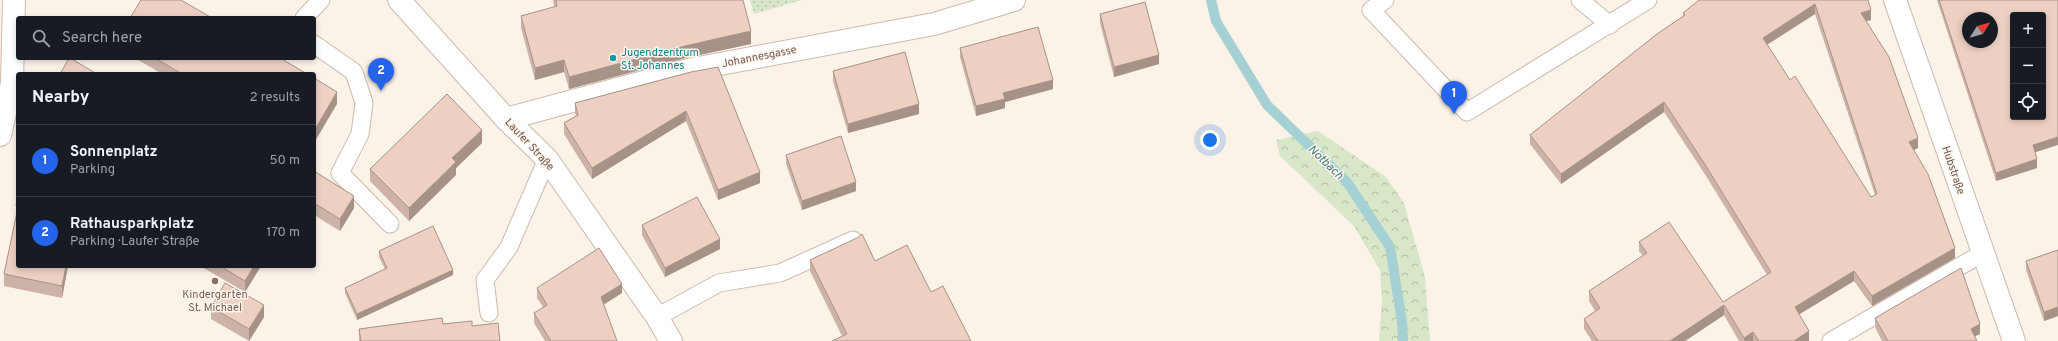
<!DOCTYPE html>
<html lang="en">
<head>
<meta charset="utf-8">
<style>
	:root { --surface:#171b24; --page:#242831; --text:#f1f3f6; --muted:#9ea1a6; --line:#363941; --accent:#2563eb }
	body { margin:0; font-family:Overpass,sans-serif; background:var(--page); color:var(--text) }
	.controls { position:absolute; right:12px; top:12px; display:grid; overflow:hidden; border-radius:4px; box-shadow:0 2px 6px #0003 }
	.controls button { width:36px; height:36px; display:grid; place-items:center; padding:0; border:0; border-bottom:1px solid var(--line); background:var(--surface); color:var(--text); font:20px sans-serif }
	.compass { position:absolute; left:1962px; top:12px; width:36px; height:36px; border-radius:50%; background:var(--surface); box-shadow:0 2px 6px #0003; rotate:53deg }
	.you { position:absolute; left:1210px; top:140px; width:14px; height:14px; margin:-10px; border:3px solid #fff; border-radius:50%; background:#1a73e8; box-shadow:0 0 0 6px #1a73e833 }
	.badge { display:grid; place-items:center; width:26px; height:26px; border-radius:50%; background:var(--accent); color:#fff; font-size:13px; font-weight:700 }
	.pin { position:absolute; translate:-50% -33px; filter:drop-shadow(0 1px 2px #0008) }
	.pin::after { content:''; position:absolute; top:21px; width:14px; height:12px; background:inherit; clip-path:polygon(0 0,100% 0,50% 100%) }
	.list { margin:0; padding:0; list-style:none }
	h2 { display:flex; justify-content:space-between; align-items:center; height:52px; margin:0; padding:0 16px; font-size:17px }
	h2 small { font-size:13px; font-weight:400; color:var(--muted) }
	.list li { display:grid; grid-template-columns:26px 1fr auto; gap:12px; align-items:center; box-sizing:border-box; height:72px; padding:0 16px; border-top:1px solid var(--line) }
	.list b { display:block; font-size:15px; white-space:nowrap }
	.list p { margin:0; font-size:13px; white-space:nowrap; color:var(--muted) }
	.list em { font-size:13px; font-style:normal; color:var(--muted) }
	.icon { flex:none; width:22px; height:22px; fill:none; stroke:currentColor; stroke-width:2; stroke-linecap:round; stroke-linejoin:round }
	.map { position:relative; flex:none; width:2058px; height:341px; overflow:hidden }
	.search { position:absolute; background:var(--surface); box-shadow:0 2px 6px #0003; left:16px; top:16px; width:300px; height:44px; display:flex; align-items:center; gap:10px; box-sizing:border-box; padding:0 14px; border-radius:4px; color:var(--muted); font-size:15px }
	.panel { position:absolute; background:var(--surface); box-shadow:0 2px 6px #0003; left:16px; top:72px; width:300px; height:196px; border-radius:4px }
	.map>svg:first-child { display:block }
</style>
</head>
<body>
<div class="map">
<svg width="2058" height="341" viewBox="0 0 2058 341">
	<defs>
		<pattern id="grass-dots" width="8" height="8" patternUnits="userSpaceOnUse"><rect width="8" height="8" fill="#d7e7c8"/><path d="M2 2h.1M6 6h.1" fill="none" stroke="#b3bea5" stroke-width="1.8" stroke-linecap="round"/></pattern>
		<pattern id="forest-crowns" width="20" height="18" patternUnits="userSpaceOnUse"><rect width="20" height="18" fill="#d7e7c8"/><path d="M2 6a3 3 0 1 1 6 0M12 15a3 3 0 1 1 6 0" fill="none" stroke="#b3bea5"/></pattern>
	</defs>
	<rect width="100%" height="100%" fill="#fbf2e8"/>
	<path fill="url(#grass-dots)" d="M750,0H802L754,14Z"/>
	<path fill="url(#forest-crowns)" d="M1318,131L1386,177L1404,203L1425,277L1430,341H1379L1382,300L1380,270L1354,226L1280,156L1276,140Z"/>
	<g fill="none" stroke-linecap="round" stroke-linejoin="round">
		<path stroke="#a5d0d4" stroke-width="10" d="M1211,0L1216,21L1267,105L1347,182L1390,247L1402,322L1403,341"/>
		<g stroke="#ccbaaf" stroke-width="19">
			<g id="service">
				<path d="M1385,0L1371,10L1467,112L1648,0"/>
				<path d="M1580,0L1610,25"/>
				<path d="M304,18L321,0"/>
				<path d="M314,44L354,72L364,103L360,134L340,173L390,224"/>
				<path d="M489,313L485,280L509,247L547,159"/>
				<path d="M657,317L719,283L780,273L853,240"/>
				<path d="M1831,341L1983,253"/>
			</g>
		</g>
		<g stroke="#ccbaaf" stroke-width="24">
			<g id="minor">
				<path d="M399,0L506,119L547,159L657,317L671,341"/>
				<path d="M1895,0L2014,341"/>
				<path d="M506,119L688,70L934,24L1014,0"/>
				<path d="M0,135L12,83L14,0"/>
			</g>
		</g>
		<use href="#service" stroke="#fff" stroke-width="17"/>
		<use href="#minor" stroke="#fff" stroke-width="22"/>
	</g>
	<g fill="#cdb3a7" fill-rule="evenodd">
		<path d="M553,0H743L751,44L685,58L569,89L564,72L535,80L521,28V16L554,7Z"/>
		<path d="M1868,0L1871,20L1866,21L1918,148L1914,150L1955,258L1872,306L1854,281L1799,314L1809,341H1739L1724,315L1685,341H1592L1584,329V319L1595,311L1589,301V291L1643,256L1639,251V242L1723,302L1767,275L1706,176L1664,112L1561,184L1530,144V135L1683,16V13ZM1815,14L1875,195L1871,197L1790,80L1767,45Z"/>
		<path d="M1937,0H2058L2035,152L2037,168L1996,181Z"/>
		<path d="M1100,14L1159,64L1114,77L1100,23Z"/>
		<path d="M960,48L1053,89L1005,102V108L976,116L960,57Z"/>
		<path d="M135,58H280L307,74H162Z"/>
		<path d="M833,71L919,114L848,133L833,81Z"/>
		<path d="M691,72L760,183L718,200L686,121L592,179L564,134V123L576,116L575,113V103Z"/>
		<path d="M482,143L456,168V175L409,221L370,181V169Z"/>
		<path d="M786,155L856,191L802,210L786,164Z"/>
		<path d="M314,171L354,208L340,231L314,215Z"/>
		<path d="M18,195V266H68L62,298L4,286V274L16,217V206Z"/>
		<path d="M642,225L720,249L665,277L642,235Z"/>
		<path d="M2058,250V316L2044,321L2026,270V261Z"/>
		<path d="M379,251L453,275L357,320L345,293V288L385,269L379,257Z"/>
		<path d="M810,260L875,261L931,292L842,336L810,271Z"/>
		<path d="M200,266H261L245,292Z"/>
		<path d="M537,288L622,293L603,305L617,341H545L534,323V313L543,307L537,298Z"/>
		<path d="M211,307L264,317L249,341L211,319Z"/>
		<path d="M1875,318L1980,334L1975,336L1977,341H1882L1875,327Z"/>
		<path d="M443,324L472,326L500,341H359V329Z"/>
	</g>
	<g fill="#a79288">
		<path d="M1815,4V14L1763,47V38Z"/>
		<path d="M1871,10V20L1861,23V13Z"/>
		<path d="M751,31V44L685,58L569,89V77L685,46Z"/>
		<path d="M1159,55V64L1114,77V67Z"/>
		<path d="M564,60V72L535,80V68Z"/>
		<path d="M1053,80V89L1005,102V108L976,116V106L1003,93Z"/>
		<path d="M337,92V104L314,143V131Z"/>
		<path d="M1664,102V112L1561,184V174Z"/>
		<path d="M919,104V114L848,133V124Z"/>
		<path d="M686,111V121L592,179V168Z"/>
		<path d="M482,130V143L456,168V175L409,221V208L452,158Z"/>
		<path d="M2058,137V145L2033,153V145Z"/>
		<path d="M1918,138V148L1909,152V142Z"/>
		<path d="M2037,159V168L1996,181V173Z"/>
		<path d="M760,172V183L718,200V190Z"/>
		<path d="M856,182V191L802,210V201Z"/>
		<path d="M354,196V208L340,231V219Z"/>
		<path d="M720,239V249L665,277V268Z"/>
		<path d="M1955,248V258L1872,306V296Z"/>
		<path d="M66,266H68L62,298V286Z"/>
		<path d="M254,266H261L245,292V281Z"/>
		<path d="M453,270V275L357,320V314Z"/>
		<path d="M1854,271V281L1795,317V307Z"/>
		<path d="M622,284V293L601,306V297Z"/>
		<path d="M264,305V317L249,341V329Z"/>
		<path d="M1724,305V315L1685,341H1670Z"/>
		<path d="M2058,307V316L2044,321V312Z"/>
		<path d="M1980,324V334L1971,338V329Z"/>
		<path d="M1809,331V341H1794Z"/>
		<path d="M1753,332V341H1744V338Z"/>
	</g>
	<g fill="#eed0c2" stroke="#a79288" fill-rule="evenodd">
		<path d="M141,0H181L212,18H130Z"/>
		<path d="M556,0H743L751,31L685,46L569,77L564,60L535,68L521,16L557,6Z"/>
		<path d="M1699,0H1868L1871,10L1861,13L1889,57L1918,138L1909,142L1928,174L1955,248L1872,296L1854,271L1795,307L1809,331L1794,341H1759L1753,332L1744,338L1724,305L1670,341H1598L1584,319L1600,308L1589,291L1647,253L1639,242L1669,222L1723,302L1771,272L1706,166L1664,102L1561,174L1530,135L1657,34L1685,15L1683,13ZM1815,4L1877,194L1871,197L1795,76L1790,80L1763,38Z"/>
		<path d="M1939,0H2058V137L2033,145L2037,159L1996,173ZM2013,15H2043V117H2013ZM1968,18H1992V42H1968Z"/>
		<path d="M1145,2L1159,55L1114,67L1100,14Z"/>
		<path d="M1038,27L1053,80L1003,93L1005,99L976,106L960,48Z"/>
		<path d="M905,52L919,104L848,124L833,71Z"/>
		<path d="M69,58H70L97,74H60Z"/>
		<path d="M155,58H280L307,74H182Z"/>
		<path d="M718,67L760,172L718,190L686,111L592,168L564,123L578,115L575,103L691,72Z"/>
		<path d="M314,78L337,92L314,131Z"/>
		<path d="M447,94L482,130L452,158L456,162L409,208L370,169Z"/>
		<path d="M841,136L856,182L802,201L786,155Z"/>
		<path d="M314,171L354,196L340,219L314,203Z"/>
		<path d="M18,195V206H16Z"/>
		<path d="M697,197L720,239L665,268L642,225Z"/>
		<path d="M18,207V266H66L62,286L4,274Z"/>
		<path d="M433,226L453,270L357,314L345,288L387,268L379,251Z"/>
		<path d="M862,234L875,261L907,245L931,292L943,286L971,341H832L847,334L810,260L857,238Z"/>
		<path d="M599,248L622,284L601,297L617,341H551L534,313L547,305L537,288Z"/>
		<path d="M2058,250V307L2044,312L2026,261Z"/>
		<path d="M220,266H254L245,281Z"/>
		<path d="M1961,268L1980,324L1971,329L1977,341H1888L1875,318Z"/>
		<path d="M225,283L264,305L249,329L211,307Z"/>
		<path d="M442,318L443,324L472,321V326L498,323L500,341H361L359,329Z"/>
	</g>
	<circle fill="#0f9aa8" stroke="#fef6ee" stroke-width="1.5" cx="613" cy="58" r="4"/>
	<circle fill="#8d6e63" stroke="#fef6ee" stroke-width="1.5" cx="215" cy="281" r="4"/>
	<g text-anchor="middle" stroke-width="3" stroke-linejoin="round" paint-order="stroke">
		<g font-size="11" fill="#0d838f" stroke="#fef6ee" text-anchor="start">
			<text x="621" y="56">Jugendzentrum<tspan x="621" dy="13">St. Johannes</tspan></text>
		</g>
		<g font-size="11" fill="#73584e" stroke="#fef6ee">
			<text transform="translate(759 56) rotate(-11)" y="4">Johannesgasse</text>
			<text transform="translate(530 144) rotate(47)" y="4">Laufer Straße</text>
			<text transform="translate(1954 170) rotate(71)" y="4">Hubstraße</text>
		</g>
		<g font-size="11" fill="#785e54" stroke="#fef6ee">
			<text x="215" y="298">Kindergarten<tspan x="215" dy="13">St. Michael</tspan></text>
		</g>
		<g font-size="12" font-style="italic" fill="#47797d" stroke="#fef6ee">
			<text transform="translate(1326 162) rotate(44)" y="4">Notbach</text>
		</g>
	</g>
</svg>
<div class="controls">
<button>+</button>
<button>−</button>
<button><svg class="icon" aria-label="locate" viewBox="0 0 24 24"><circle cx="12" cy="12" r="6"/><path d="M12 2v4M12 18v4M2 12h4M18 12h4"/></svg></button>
</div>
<svg class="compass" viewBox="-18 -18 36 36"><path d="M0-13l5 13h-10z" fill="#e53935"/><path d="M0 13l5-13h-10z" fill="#9ea1a6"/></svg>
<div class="you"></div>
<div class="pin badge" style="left:1454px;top:114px">1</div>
<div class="pin badge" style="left:381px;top:91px">2</div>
<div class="search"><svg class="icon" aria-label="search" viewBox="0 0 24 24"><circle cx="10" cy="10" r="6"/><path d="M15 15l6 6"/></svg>Search here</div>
<section class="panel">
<h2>Nearby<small>2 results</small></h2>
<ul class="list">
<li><span class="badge">1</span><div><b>Sonnenplatz</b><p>Parking</p></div><em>50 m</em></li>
<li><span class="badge">2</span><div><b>Rathausparkplatz</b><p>Parking · Laufer Straße</p></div><em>170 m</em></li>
</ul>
</section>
</div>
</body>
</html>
